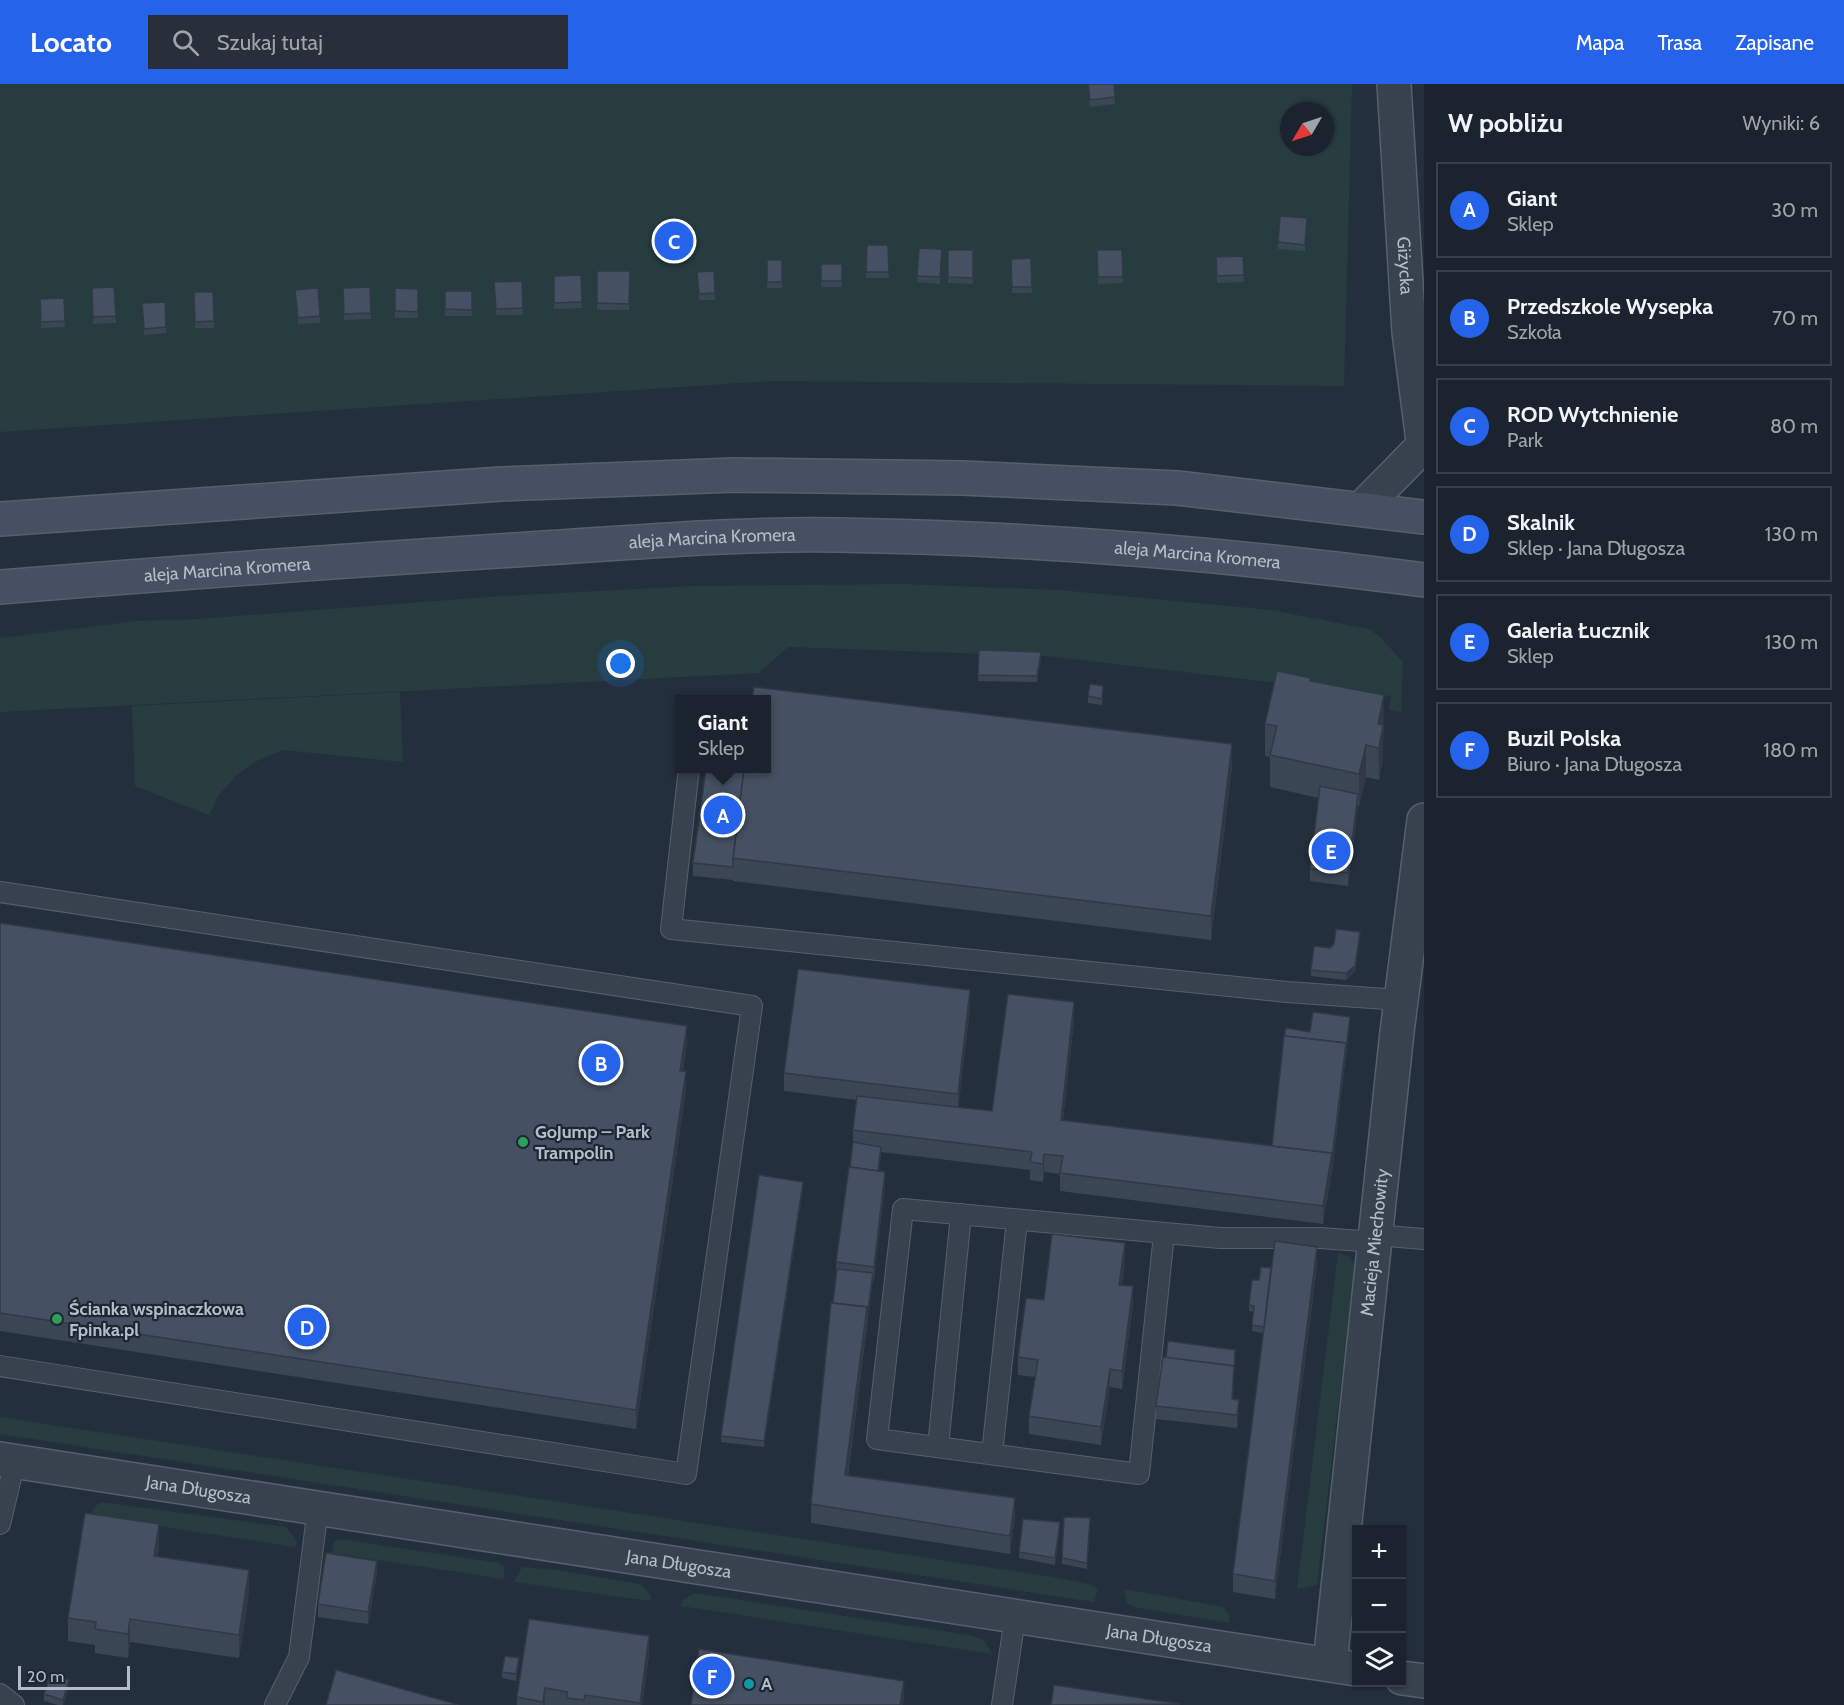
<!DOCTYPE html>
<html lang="pl">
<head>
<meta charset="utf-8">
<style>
	:root { --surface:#1b232e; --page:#282f3a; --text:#f1f3f6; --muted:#a0a4aa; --line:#39404a; --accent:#2563eb }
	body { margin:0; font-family:Cabin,sans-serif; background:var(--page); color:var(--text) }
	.controls { position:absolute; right:18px; bottom:18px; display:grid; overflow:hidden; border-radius:0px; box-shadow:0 2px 4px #0004 }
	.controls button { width:54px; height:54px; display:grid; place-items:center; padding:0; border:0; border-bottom:2px solid var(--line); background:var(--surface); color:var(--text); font:30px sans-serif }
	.compass { position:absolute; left:1280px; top:18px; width:54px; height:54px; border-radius:50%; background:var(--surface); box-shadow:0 2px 4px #0004; rotate:231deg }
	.scale { position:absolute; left:18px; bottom:15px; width:112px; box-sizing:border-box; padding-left:6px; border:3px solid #b4bcc9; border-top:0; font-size:16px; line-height:21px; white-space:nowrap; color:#b4bcc9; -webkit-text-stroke:4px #1d2633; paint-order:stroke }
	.you { position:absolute; left:621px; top:580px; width:21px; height:21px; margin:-15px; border:4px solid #fff; border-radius:50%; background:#1a73e8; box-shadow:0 0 0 9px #1a73e833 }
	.badge { display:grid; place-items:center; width:39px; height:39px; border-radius:50%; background:var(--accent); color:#fff; font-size:20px; font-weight:700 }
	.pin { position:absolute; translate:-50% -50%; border:3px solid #fff; box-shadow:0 2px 6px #0006 }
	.popup { position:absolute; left:675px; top:611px; width:96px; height:78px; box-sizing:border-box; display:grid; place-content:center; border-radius:0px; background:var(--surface); filter:drop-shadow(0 2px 4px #0005); font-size:20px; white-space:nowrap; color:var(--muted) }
	.popup b { font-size:22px; color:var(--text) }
	.popup::after { content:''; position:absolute; left:50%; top:100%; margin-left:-12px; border:12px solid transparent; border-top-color:var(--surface) }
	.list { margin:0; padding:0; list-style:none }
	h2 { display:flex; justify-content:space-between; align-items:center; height:78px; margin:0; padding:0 24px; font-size:26px }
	h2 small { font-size:20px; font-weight:400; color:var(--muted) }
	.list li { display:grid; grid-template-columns:39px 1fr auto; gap:18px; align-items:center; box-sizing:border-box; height:96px; margin:0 12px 12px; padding:0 12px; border:2px solid var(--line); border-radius:0px }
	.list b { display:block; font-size:22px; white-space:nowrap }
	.list p { margin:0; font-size:20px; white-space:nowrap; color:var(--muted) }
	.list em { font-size:20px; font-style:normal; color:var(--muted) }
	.icon { flex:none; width:33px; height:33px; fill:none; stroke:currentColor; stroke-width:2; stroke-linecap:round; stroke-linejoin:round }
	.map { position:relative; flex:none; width:1424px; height:1621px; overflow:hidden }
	header { display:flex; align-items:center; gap:36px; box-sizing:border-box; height:84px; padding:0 30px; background:var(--accent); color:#fff }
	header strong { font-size:28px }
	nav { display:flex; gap:33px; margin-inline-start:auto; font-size:21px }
	.search { width:420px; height:54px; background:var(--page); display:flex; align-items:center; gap:15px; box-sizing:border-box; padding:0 21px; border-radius:0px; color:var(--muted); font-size:22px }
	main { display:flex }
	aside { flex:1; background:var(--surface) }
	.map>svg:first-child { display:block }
</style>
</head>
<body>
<header>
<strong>Locato</strong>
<div class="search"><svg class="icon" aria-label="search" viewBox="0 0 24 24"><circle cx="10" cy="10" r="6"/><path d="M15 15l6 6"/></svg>Szukaj tutaj</div>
<nav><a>Mapa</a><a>Trasa</a><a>Zapisane</a></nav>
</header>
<main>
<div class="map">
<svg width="1424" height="1621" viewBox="0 0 1424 1621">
	<rect width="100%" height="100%" fill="#242f3e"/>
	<g fill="#263c3f" fill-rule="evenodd">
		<path d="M0,0H1352L1344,302L771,297L0,348ZM1289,27H1325V63H1289Z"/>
		<path d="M905,500L1059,506L1271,526L1369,545L1379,552L1403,578L1401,628L1389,626L1391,612L1046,572L788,563L759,589L0,628V554L136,537L198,535L501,512L693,502Z"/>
		<path d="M400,608L403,678L283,666L255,678L237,691L218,712L209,731L135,702L132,622Z"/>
		<path d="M1338,1169L1350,1173L1355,1182L1317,1501L1297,1505Z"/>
		<path d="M0,1333L1053,1493L1089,1500L1098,1505L1094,1518L0,1350Z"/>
		<path d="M101,1418L286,1443L297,1458L296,1463L92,1432L93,1424Z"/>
		<path d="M340,1455L499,1479L504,1483V1495L332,1469L334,1458Z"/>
		<path d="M522,1483L557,1486L640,1500L651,1511L650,1517L514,1498Z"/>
		<path d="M1124,1505L1224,1523L1230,1532L1229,1539L1134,1523L1127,1519Z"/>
		<path d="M694,1509L969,1551L984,1556L992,1570L681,1522L683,1516Z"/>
	</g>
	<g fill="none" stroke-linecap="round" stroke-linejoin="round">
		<g stroke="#565f6c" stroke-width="22">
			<g id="service">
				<path d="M689,684L671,845L1287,908L1400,916"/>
				<path d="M0,808L752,922L686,1390L0,1282"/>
				<path d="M1164,1150L1139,1390L877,1355L903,1125L1220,1154H1321L1374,1158"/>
				<path d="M1375,1151L1424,1155"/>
				<path d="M938,1363L961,1130"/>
				<path d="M992,1370L1017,1136"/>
				<path d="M0,1440L15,1377"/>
				<path d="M0,1610L14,1621"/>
				<path d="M275,1621L299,1573L318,1424"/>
				<path d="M1002,1621L1015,1534"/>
			</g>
		</g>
		<g stroke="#565f6c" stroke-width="36">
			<g id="minor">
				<path id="s1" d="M1394,0L1409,248L1424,365"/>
				<path d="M1361,425L1422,363"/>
				<path id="s2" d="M0,1375L1356,1585"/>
				<path id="s3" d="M1330,1579L1397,948L1424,736"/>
				<path d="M1402,1594L1424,1597"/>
			</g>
		</g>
		<g stroke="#565f6c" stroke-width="36">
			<g id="secondary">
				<path d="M0,435L501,400L734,391L962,394L1177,404L1424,433"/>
				<path id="s4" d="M0,503C176,489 353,476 530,465C632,459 735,449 838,451C1034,454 1229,470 1424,496"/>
			</g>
		</g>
		<use href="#service" stroke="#38414e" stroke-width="20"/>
		<use href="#minor" stroke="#38414e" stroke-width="33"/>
		<use href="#secondary" stroke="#465061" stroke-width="33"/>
	</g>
	<g fill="#3b4654">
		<path d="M1088,0H1114L1115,20L1090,23Z"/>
		<path d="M1307,141L1305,167L1278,165V158Z"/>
		<path d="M867,161H888L889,194H866Z"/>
		<path d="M919,164L942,165L940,200L917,198Z"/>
		<path d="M948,166H973V200L948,199Z"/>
		<path d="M1097,166H1122L1123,199L1098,200Z"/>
		<path d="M1243,172L1244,198L1217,199L1216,173Z"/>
		<path d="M1031,174L1032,209H1012L1011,175Z"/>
		<rect x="767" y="176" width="15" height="28"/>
		<rect x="821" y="180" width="21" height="23"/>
		<path d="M597,187H630L629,226H597Z"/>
		<path d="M714,187L715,216H699L697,195Z"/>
		<path d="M581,191L582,224L554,225V192Z"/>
		<path d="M522,197L523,231H496L494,198Z"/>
		<path d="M114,203L116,239L93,240L92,204Z"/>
		<path d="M370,203L371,235L344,236L343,204Z"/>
		<path d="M395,204L418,205V234H395Z"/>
		<path d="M295,206L320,232V239L298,240Z"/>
		<rect x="445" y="207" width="27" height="25"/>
		<path d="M194,208H213L214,244H195Z"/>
		<path d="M64,214L65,243L41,244L40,215Z"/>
		<path d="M142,219L166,243V249L144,251Z"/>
		<path d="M979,566L1041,574L1037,598L978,597Z"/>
		<path d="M1311,598L1384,643L1383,648V673L1379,696L1366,693L1359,722H1358L1348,802L1310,797V785L1319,714L1270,703V673L1265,672V640Z"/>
		<path d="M1103,608L1102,621L1088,619V612Z"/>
		<path d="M1232,683L1211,856L733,797V796L693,792V779Z"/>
		<path d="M0,839L687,960L683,987L686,1006L636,1345L0,1247Z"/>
		<path d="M1360,854L1355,888L1346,896L1311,892V886L1330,864Z"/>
		<path d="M970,924L958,1024L992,1027L1074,937L1063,1036L1272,1062L1310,948L1350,939L1346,971L1332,1088L1323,1140L1060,1107V1090L1044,1088L1043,1098L1030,1096V1086L881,1068L879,1087L885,1101L874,1195H873L848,1392L1015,1432L1010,1470L811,1439V1420L836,1191V1178L853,1058V1046L856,1016L784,1007V989Z"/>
		<path d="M803,1104L764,1363L721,1358V1352Z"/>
		<path d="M1125,1177L1122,1201L1133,1221L1122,1305L1110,1303L1101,1361L1029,1350V1332L1035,1293L1018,1291V1273L1044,1216Z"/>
		<path d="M1317,1181L1275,1515L1233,1508V1490L1263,1249L1252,1247L1254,1228L1249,1227V1221L1259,1196L1271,1184Z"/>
		<path d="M1235,1266L1233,1315L1239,1328L1237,1344L1156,1335V1322L1166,1274Z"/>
		<path d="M1090,1440L1087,1485L1062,1480V1474Z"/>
		<path d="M1060,1444L1055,1481L1019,1474V1468Z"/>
		<path d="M159,1464L157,1472L249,1509L239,1574L130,1558L128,1574L95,1569V1561L68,1557V1534Z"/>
		<path d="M377,1489L368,1540L318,1533V1520Z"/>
		<path d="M649,1570L642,1621H517V1613Z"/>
		<path d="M519,1580L516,1597L502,1594V1588Z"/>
		<path d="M69,1603L63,1621H58L44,1617V1610Z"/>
	</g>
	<g fill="#303945">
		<path d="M1041,568V574L1037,598V592Z"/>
		<path d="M1384,611L1383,673L1379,696L1378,640Z"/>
		<path d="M1232,660V683L1211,856V832Z"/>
		<path d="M1366,661V693L1359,722V690Z"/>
		<path d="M1358,710V722L1348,802V789Z"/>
		<path d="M1360,848V854L1355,888L1346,896V889Z"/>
		<path d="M970,906V924L958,1029V1010Z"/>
		<path d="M1074,918V937L1061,1054V1036Z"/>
		<path d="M1350,933L1332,1088L1323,1140V1122L1346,959Z"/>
		<path d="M687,942V960L680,1005V987Z"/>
		<path d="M686,987V1006L636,1345V1326Z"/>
		<path d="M1044,1070V1088L1043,1098V1080Z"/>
		<path d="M885,1088V1101L874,1195V1183Z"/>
		<path d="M803,1098V1104L764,1363V1357Z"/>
		<path d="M1125,1159V1177L1119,1219V1201Z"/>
		<path d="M1317,1163V1181L1275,1515V1497Z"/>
		<path d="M873,1189L867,1242L845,1410V1391Z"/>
		<path d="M1133,1202V1221L1122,1305V1287Z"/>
		<path d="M1234,1282V1294L1232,1327V1315Z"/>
		<path d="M1110,1285V1303L1101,1361V1343Z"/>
		<path d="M1239,1316V1328L1237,1344V1331Z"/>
		<path d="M1015,1414V1432L1010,1470V1452Z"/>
		<path d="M1060,1438V1444L1055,1481V1474Z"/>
		<path d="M159,1440V1464L154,1495V1472Z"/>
		<path d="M377,1477V1489L368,1540V1528Z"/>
		<path d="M249,1486V1509L239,1574V1551Z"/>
		<path d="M130,1535V1558L128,1574V1550Z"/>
		<path d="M649,1552V1570L642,1621H640Z"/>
		<path d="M69,1596V1603L63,1621V1616Z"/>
		<path d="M904,1597V1616L903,1621H900Z"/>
		<path d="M545,1604V1621H543V1618Z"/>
	</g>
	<g fill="#455162" stroke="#303945" stroke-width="1.5">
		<path d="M1088,0H1114L1115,13L1090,16Z"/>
		<path d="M1280,132L1307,134L1305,161L1278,158Z"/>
		<path d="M867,161H888L889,188H866Z"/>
		<path d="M919,164L942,165L940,193L917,192Z"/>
		<path d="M948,166H973V194L948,193Z"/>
		<path d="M1097,166H1122L1123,193H1098Z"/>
		<path d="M1243,172L1244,191L1217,192L1216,173Z"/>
		<path d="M1031,174L1032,203H1012L1011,175Z"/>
		<rect x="767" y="176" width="15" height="22"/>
		<rect x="821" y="180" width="21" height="17"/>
		<path d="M597,187H630L629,220L597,219Z"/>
		<path d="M714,187L715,209L699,210L697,188Z"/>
		<path d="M581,191L582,218L554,219V192Z"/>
		<path d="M522,197L523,224L496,225L494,198Z"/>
		<path d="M114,203L116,232L93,233L92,204Z"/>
		<path d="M370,203L371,229L344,230L343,204Z"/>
		<path d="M318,204L320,232L298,234L295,206Z"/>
		<path d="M395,204L418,205V228L395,227Z"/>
		<path d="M445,207H472V226L445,225Z"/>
		<path d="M194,208H213L214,237L195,238Z"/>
		<path d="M64,214L65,237L41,238L40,215Z"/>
		<path d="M165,218L166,243L144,245L142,219Z"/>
		<path d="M979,566L1041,568L1037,592L978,591Z"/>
		<path d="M1277,587L1311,594L1310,597L1384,611L1378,640L1383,641L1379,664L1366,661L1359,690L1270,671L1277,642L1265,640Z"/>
		<path d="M1090,600L1103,602L1102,615L1088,612Z"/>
		<path d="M754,603L1232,660L1211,832L733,774L744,684H766V615H752Z"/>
		<path d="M706,684H744L733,774V783L693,779Z"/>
		<path d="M1320,702L1358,710L1348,789L1310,785Z"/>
		<path d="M0,839L687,942L680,987H686L636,1326L0,1229Z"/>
		<path d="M1336,845L1360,848L1355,882L1346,889L1311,886L1314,862L1330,864L1334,860Z"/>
		<path d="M798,885L970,906L958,1010L784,989Z"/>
		<path d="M1008,910L1074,918L1061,1036L1332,1069L1323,1122L1060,1089L1063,1072L1044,1070L1043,1080L1030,1078L1032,1068L853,1046L857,1012L992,1027Z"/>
		<path d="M1313,928L1350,933L1346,965V959L1284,952L1286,944L1310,948Z"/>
		<path d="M1284,952L1346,959L1332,1075V1069L1272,1062Z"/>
		<path d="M853,1058L881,1063L878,1087L850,1083Z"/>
		<path d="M849,1083L885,1088L874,1183L836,1178Z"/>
		<path d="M759,1091L803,1098L764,1357L721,1352Z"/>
		<path d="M1052,1150L1125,1159L1119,1201L1133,1202L1122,1287L1110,1285L1101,1343L1029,1332L1038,1276L1018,1273L1026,1214L1044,1216Z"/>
		<path d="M1275,1157L1317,1163L1275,1497L1233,1490Z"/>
		<path d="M1261,1183L1271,1184L1264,1243L1252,1241L1254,1222L1249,1221L1252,1196H1259Z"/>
		<path d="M837,1185L873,1189L867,1233V1223L833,1219Z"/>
		<path d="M831,1219L867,1223L845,1391L1015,1414L1010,1452L811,1420Z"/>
		<path d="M1168,1257L1235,1266L1234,1288V1282L1166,1274Z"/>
		<path d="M1163,1273L1234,1282L1232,1315L1239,1316L1237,1331L1156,1322Z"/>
		<path d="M85,1429L159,1440L154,1472L249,1486L239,1551L130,1535L128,1550L95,1545L96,1538L68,1534Z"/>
		<path d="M1064,1433L1090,1434L1087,1479L1062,1474Z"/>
		<path d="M1023,1435L1060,1438L1055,1474L1019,1468Z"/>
		<path d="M326,1469L377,1477L368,1528L318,1520Z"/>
		<path d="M529,1535L649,1552L640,1619L585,1611L584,1616L567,1614V1608L545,1604L543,1618L517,1613Z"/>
		<path d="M699,1565L904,1597L900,1621H691Z"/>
		<path d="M505,1572L519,1574L516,1590L502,1588Z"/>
		<path d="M336,1586L459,1621H326Z"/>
		<path d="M51,1590L69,1596L63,1616L44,1610Z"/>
		<path d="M1054,1601L1180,1620L1051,1621Z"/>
	</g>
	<g fill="#2e9e5b" stroke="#1d2633" stroke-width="2">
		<circle cx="523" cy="1058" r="6"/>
		<circle cx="57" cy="1235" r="6"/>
	</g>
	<circle fill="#0f9aa8" stroke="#1d2633" stroke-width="2" cx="749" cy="1600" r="6"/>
	<g text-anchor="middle" stroke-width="4.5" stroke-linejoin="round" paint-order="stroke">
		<g font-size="18" fill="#b4bcc9" stroke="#1d2633">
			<text dy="6" stroke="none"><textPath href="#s1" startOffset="182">Giżycka</textPath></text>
			<text dy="6" stroke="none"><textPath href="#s4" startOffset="714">aleja Marcina Kromera</textPath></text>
			<text dy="6" stroke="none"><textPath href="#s4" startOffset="1200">aleja Marcina Kromera</textPath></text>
			<text dy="6" stroke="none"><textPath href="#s4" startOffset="228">aleja Marcina Kromera</textPath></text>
			<text dy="6" stroke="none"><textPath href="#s3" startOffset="423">Macieja Miechowity</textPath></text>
			<text dy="6" stroke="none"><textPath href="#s2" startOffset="201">Jana Długosza</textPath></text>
			<text dy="6" stroke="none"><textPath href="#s2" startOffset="687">Jana Długosza</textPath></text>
			<text dy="6" stroke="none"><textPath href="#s2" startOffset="1173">Jana Długosza</textPath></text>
		</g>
		<g font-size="18" font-weight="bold" fill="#b4bcc9" stroke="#1d2633" text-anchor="start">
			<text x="535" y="1054">GoJump – Park<tspan x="535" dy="21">Trampolin</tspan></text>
			<text x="69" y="1231">Ścianka wspinaczkowa<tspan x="69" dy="21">Fpinka.pl</tspan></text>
			<text x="761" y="1606">A</text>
		</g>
	</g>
</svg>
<div class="controls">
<button>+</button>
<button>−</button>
<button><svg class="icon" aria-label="layers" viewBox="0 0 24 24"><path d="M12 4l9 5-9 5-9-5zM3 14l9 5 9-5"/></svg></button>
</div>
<svg class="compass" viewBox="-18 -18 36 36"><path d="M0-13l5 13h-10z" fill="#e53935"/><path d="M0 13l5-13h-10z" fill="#a0a4aa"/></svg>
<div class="scale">20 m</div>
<div class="you"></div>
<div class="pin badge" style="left:723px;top:731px">A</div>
<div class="popup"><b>Giant</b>Sklep</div>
<div class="pin badge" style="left:601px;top:979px">B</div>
<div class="pin badge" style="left:674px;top:157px">C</div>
<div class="pin badge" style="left:307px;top:1243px">D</div>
<div class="pin badge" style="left:1331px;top:767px">E</div>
<div class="pin badge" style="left:712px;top:1592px">F</div>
</div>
<aside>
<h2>W pobliżu<small>Wyniki: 6</small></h2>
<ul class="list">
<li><span class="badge">A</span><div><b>Giant</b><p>Sklep</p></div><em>30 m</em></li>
<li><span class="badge">B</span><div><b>Przedszkole Wysepka</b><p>Szkoła</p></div><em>70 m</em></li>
<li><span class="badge">C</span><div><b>ROD Wytchnienie</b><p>Park</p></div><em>80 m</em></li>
<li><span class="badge">D</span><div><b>Skalnik</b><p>Sklep · Jana Długosza</p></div><em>130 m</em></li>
<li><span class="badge">E</span><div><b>Galeria Łucznik</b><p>Sklep</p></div><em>130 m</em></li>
<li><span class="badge">F</span><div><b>Buzil Polska</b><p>Biuro · Jana Długosza</p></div><em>180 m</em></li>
</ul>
</aside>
</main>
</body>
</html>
